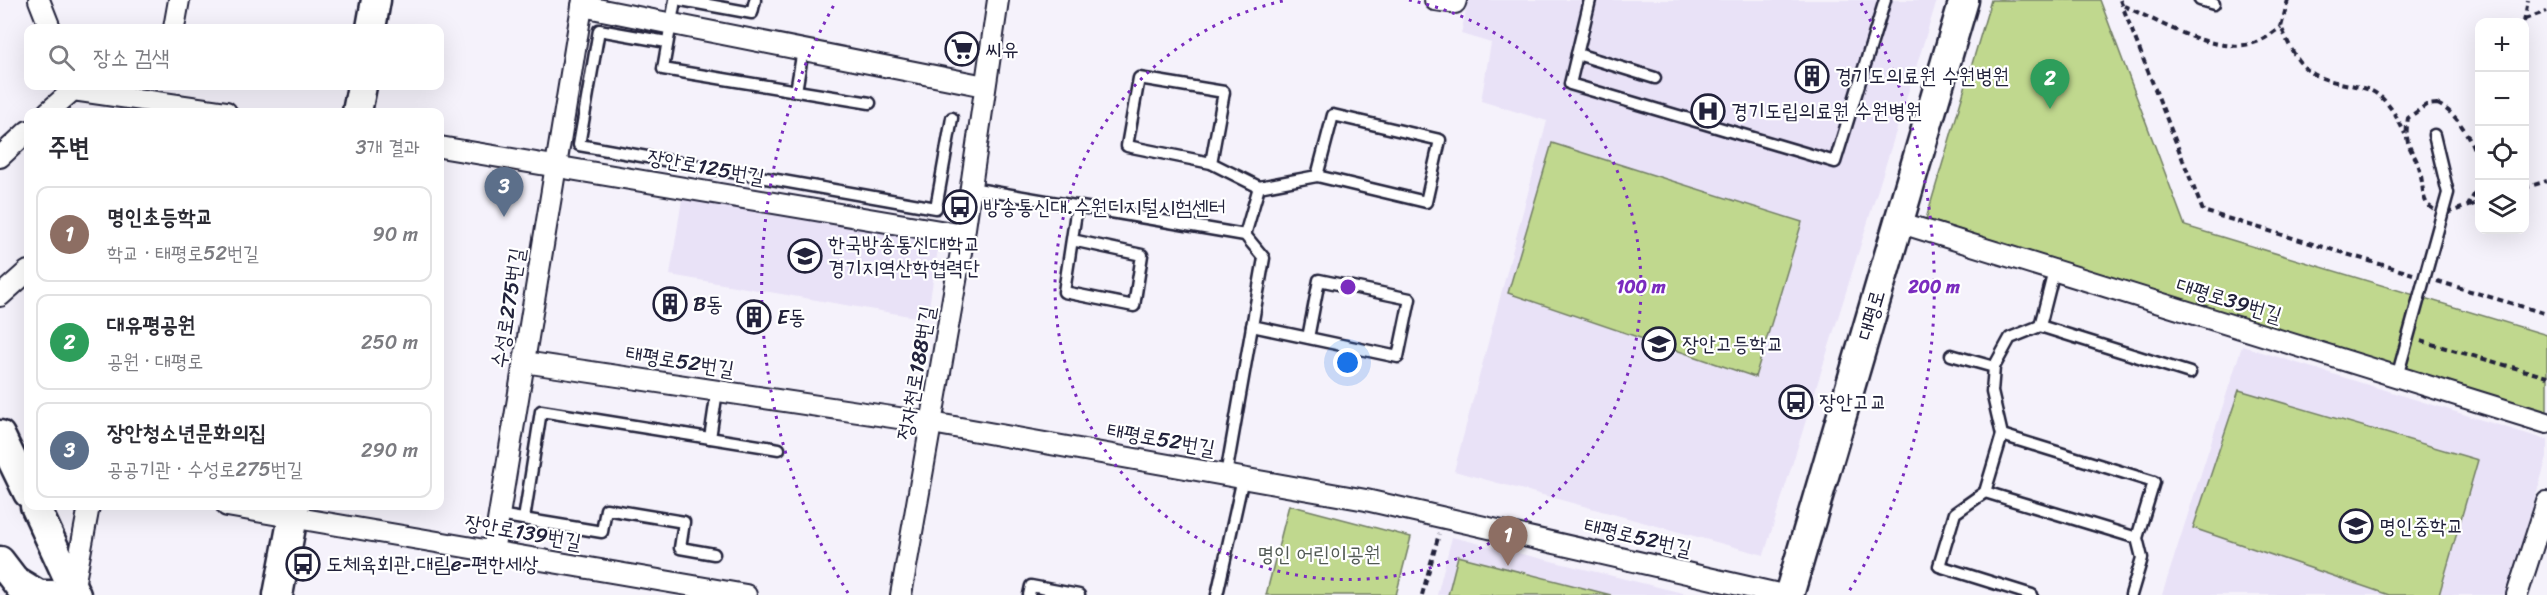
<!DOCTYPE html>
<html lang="ko">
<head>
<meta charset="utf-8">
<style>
	:root { --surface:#fff; --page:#f2f2f3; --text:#2b2b33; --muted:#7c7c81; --line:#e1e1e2; --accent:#1a73e8 }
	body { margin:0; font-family:Sriracha,"Poor Story",sans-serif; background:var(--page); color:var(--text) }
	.controls { position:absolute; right:18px; top:18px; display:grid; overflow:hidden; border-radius:12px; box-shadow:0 6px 24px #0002 }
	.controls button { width:54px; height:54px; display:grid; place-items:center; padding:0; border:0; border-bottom:2px solid var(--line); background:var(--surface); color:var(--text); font:30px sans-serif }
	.you { position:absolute; left:1348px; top:363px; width:21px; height:21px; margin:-15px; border:4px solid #fff; border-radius:50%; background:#1a73e8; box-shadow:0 0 0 9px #1a73e833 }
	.badge { display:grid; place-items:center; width:39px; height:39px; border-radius:50%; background:var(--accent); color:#fff; font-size:20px; font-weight:700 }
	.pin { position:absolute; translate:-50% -50px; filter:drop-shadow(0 2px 3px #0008) }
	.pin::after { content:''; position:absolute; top:32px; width:21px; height:18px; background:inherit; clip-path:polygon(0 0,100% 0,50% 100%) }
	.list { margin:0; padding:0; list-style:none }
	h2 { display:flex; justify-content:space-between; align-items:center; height:78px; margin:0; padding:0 24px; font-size:26px }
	h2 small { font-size:20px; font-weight:400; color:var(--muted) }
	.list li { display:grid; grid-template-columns:39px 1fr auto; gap:18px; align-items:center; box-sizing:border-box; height:96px; margin:0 12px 12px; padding:0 12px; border:2px solid var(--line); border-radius:12px }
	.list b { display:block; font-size:22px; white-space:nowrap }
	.list p { margin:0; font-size:20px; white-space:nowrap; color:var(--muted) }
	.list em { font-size:20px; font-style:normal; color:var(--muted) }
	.icon { flex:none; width:33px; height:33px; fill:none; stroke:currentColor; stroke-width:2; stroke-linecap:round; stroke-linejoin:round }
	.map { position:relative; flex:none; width:2547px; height:595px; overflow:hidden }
	.search { position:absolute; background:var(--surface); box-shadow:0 6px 24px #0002; left:24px; top:24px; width:420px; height:66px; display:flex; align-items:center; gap:15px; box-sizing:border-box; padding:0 21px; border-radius:12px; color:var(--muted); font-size:22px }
	.panel { position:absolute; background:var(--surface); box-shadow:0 6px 24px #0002; left:24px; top:108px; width:420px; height:402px; border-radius:12px }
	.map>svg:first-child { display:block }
</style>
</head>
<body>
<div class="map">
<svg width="2547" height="595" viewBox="0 0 2547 595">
	<rect width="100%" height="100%" fill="#f5f2fb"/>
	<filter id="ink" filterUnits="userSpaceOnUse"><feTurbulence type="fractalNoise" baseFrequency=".0167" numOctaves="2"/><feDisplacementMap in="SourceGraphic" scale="12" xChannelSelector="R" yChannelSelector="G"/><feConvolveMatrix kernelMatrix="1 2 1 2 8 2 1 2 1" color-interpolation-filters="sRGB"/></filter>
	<g filter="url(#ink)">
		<g fill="#e9e2f7">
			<path d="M1468,0H1937L1764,555L1454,471L1547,121L1481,101L1491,43L1461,34Z"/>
			<path d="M683,193L940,236L927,319L670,275Z"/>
			<path d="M2242,346L2547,440V457L2507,595H2162Z"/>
			<path d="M1452,537L1691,595H1437Z"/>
		</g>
		<g fill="#c0d88e" stroke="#717d64" stroke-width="1.5">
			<path d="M1991,0H2100L2185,226L2547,335V416L1926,219Z"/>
			<path d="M1552,143L1802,222L1755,377L1508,293Z"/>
			<path d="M2239,390L2478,460L2439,595H2389L2193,528Z"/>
			<path d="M1289,505L1411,537L1396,595H1266Z"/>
			<path d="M1458,556L1611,595H1448Z"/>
		</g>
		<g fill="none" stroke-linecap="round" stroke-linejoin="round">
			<g stroke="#22223b" stroke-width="15">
				<g id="lane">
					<path d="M675,0L663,69L870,103"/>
					<path d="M681,0L752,13L755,0"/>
					<path d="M1590,0L1570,84L1835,162L1885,0"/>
					<path d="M2200,0L2214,4"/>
					<path d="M667,42L599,30L579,145L936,208L952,118"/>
					<path d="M1577,54L1655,78"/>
					<path d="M796,91L803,50"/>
					<path d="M1211,163L1127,146L1139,78L1224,92L1211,163L1259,187"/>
					<path d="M971,188L1245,235L1264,258L1226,475"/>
					<path d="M1245,235L1259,187L1317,176L1426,202L1440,140L1333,115L1317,176"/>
					<path d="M1072,240L1142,255L1134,306L1064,292L1077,206"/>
					<path d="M1252,326L1398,357L1410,299L1319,280L1308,338"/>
					<path d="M2040,326L2054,271"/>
					<path d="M1951,355L1994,367"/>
					<path d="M2397,377L2448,193L2434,135"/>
					<path d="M2002,435L1992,392L1994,367L2010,338L2040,326L2190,373"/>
					<path d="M710,438L717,391"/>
					<path d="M1985,492L1955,513L1939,566L2032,595"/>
					<path d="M499,515L602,532L606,509L684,522L680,548L714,554"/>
					<path d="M524,519L541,411L779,449"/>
					<path d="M1029,595L1031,586L1079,595"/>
					<path d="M1217,595L1243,478"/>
					<path d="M2131,595L2142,558L2137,538L2154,482L2002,435L1985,492L2137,538"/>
				</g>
			</g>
			<g stroke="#22223b" stroke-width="24">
				<g id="street">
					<path d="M39,0L50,28"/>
					<path d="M1435,0L1455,3L1456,0"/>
					<path d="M582,6L985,86"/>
					<path d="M174,28L179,0"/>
					<path d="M48,112L73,90L226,112"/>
					<path d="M440,147L964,235"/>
					<path d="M0,157L28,131"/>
					<path d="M1898,222L2547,423"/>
					<path d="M0,296L28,271"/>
					<path d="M524,362L932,423L1366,500L1783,595"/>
					<path d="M227,506L746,595"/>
					<path d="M493,552L583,0"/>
					<path d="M74,586L89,506"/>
					<path d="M901,595L964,235L998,0"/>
					<path d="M2517,595L2547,502"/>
				</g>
			</g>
			<g stroke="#22223b" stroke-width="33">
				<g id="secondary">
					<path d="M371,28L376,0"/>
					<path d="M357,112L362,86"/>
					<path d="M0,435L28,493"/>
					<path d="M35,506L76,595"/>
					<path d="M0,561L26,595"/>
					<path d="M16,581L39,595H52"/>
					<path d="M278,595L295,506"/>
					<path d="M1789,595L1964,0"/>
				</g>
			</g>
			<g stroke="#22223b" stroke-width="4" stroke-dasharray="6 4.5" stroke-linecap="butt">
				<path d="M2120,0L2203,211L2413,274"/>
				<path d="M2288,0L2281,27C2288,42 2295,61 2309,71C2326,83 2347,83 2367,89C2386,95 2397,117 2405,134"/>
				<path d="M2124,6C2161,22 2221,60 2261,40C2268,37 2275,31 2281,27"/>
				<path d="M2525,19L2547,11"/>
				<path d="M2524,22L2528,0"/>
				<path d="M2437,104C2461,113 2484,159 2479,184C2477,191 2471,199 2468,206L2442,215C2438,212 2430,208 2427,204C2422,195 2423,186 2421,176C2418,151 2402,152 2408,118L2426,105Z"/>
				<path d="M2476,157L2480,146"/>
				<path d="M2524,188L2547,181"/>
				<path d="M2469,206L2480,202"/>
				<path d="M2437,281L2547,314"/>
				<path d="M2421,341L2547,377"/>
				<path d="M1422,595L1439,534"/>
			</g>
			<use href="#lane" stroke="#fff" stroke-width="10"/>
			<use href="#street" stroke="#fff" stroke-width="20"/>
			<use href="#secondary" stroke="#fff" stroke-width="28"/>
		</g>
	</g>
	<g fill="none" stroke="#7b2cbf" stroke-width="3" stroke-dasharray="3 6">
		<path d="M1409 0A293 293 0 1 1 1287 0"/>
		<path d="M848 593A586 586 0 0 1 835 3M1861 3A586 586 0 0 1 1848 593"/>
	</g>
	<defs>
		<g id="supermarket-ring" transform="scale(1.725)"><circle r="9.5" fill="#fff" stroke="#22223b" stroke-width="1.5"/><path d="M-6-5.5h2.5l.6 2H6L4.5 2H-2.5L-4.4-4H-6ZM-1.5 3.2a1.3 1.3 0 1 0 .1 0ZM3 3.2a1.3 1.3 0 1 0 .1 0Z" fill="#22223b"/></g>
		<g id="building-ring" transform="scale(1.725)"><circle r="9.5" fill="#fff" stroke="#22223b" stroke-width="1.5"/><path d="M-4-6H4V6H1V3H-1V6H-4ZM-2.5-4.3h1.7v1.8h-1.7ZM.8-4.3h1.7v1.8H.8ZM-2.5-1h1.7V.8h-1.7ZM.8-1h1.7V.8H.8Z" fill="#22223b"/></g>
		<g id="hospital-ring" transform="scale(1.725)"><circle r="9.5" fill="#fff" stroke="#22223b" stroke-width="1.5"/><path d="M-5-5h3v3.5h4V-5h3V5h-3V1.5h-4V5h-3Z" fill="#22223b"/></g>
		<g id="bus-ring" transform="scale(1.725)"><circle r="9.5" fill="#fff" stroke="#22223b" stroke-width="1.5"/><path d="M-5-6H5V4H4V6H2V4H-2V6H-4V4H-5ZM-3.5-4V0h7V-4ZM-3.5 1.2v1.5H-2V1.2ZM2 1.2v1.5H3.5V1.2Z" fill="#22223b"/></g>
		<g id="school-ring" transform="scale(1.725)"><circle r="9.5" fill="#fff" stroke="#22223b" stroke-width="1.5"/><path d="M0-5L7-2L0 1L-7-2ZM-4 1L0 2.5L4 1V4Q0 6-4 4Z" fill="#22223b"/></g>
	</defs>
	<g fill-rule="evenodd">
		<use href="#supermarket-ring" x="962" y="49"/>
		<use href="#building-ring" x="1812" y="76"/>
		<use href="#hospital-ring" x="1708" y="111"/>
		<use href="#bus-ring" x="960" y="207"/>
		<use href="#school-ring" x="805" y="256"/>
		<use href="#building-ring" x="670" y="304"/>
		<use href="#building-ring" x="754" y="317"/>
		<use href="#school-ring" x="1659" y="344"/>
		<use href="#bus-ring" x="1796" y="402"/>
		<use href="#school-ring" x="2356" y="526"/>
		<use href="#bus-ring" x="303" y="564"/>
	</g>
	<g text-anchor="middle" stroke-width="4.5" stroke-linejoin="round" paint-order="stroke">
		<g font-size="21" fill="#22223b" stroke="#fff" text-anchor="start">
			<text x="985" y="56">씨유</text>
			<text x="1835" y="83">경기도의료원 수원병원</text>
			<text x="1731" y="118">경기도립의료원 수원병원</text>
			<text x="983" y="214">방송통신대.수원디지털시험센터</text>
			<text x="828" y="251">한국방송통신대학교<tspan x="828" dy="24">경기지역산학협력단</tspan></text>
			<text x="693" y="311">B동</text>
			<text x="777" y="324">E동</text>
			<text x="1682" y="351">장안고등학교</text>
			<text x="1819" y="409">장안고교</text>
			<text x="2379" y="533">명인중학교</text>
			<text x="326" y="571">도체육회관.대림e-편한세상</text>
		</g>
		<g font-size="21" fill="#22223b" stroke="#fff">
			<text transform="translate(706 167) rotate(10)" y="7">장안로125번길</text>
			<text transform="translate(2229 300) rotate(17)" y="7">대평로39번길</text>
			<text transform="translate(508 308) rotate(-81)" y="7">수성로275번길</text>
			<text transform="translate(1871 315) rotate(-74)" y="7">대평로</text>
			<text transform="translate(680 361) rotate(9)" y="7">태평로52번길</text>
			<text transform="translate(916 373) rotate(-80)" y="7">정자천로188번길</text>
			<text transform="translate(1161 439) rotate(10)" y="7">태평로52번길</text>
			<text transform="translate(523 532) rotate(10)" y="7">장안로139번길</text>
			<text transform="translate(1638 537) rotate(13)" y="7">태평로52번길</text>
		</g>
		<g font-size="21" fill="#515954" stroke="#fff">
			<text x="1319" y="561">명인 어린이공원</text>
		</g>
	</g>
	<circle cx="1348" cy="287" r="9" fill="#7b2cbf" stroke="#fff" stroke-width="3"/>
	<g font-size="18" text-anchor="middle" font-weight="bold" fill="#7b2cbf" stroke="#fff" stroke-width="4.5" stroke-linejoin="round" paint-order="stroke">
		<text x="1641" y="293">100 m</text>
		<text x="1934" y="293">200 m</text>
	</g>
</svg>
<div class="controls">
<button>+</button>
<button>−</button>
<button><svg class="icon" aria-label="locate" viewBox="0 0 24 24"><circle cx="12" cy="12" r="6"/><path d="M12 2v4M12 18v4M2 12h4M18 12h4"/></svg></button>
<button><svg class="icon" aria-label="layers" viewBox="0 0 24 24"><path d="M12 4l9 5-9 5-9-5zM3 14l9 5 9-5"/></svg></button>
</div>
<div class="you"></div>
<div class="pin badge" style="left:1508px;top:566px;background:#8d6e63">1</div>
<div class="pin badge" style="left:2050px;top:109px;background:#2e9e5b">2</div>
<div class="pin badge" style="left:504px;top:217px;background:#5c6f8a">3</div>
<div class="search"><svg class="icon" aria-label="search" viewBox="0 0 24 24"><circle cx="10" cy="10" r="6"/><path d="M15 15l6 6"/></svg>장소 검색</div>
<section class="panel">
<h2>주변<small>3개 결과</small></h2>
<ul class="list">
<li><span class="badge" style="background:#8d6e63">1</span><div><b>명인초등학교</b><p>학교 · 태평로52번길</p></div><em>90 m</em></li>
<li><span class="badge" style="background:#2e9e5b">2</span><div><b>대유평공원</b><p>공원 · 대평로</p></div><em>250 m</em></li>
<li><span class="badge" style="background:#5c6f8a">3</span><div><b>장안청소년문화의집</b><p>공공기관 · 수성로275번길</p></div><em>290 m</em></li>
</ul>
</section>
</div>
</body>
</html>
